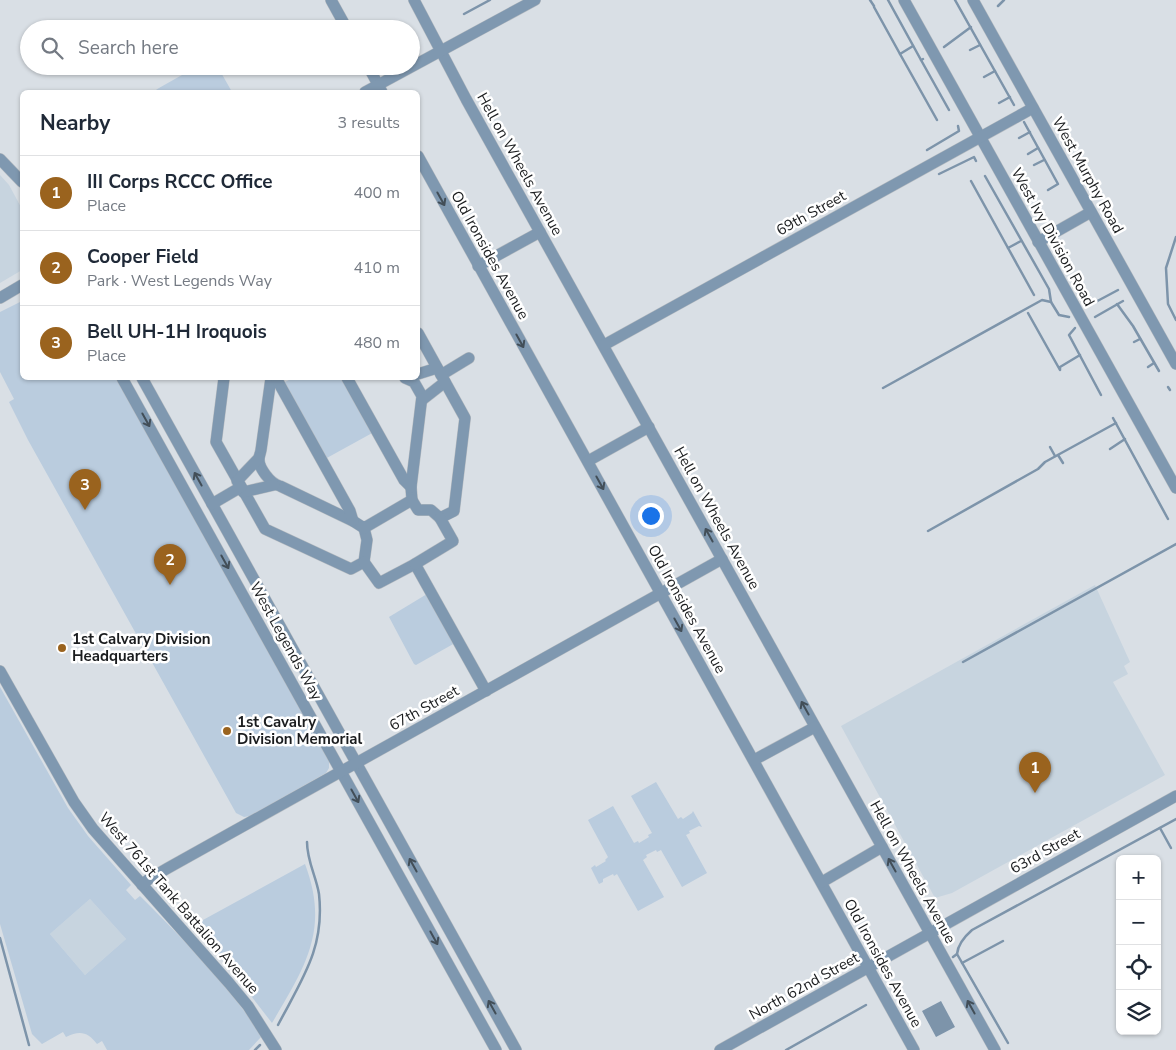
<!DOCTYPE html>
<html lang="en">
<head>
<meta charset="utf-8">
<style>
	:root { --surface:#fff; --page:#f6f6f7; --text:#1f2937; --muted:#747a83; --line:#e0e1e3; --accent:#9a631e }
	body { margin:0; font-family:"Nunito Sans",sans-serif; background:var(--page); color:var(--text) }
	.controls { position:absolute; right:15px; bottom:15px; display:grid; overflow:hidden; border-radius:8px; box-shadow:0 1px 4px #0004 }
	.controls button { width:45px; height:45px; display:grid; place-items:center; padding:0; border:0; border-bottom:1px solid var(--line); background:var(--surface); color:var(--text); font:25px sans-serif }
	.you { position:absolute; left:650px; top:515px; width:18px; height:18px; margin:-12px; border:4px solid #fff; border-radius:50%; background:#1a73e8; box-shadow:0 0 0 8px #1a73e833 }
	.badge { display:grid; place-items:center; width:32px; height:32px; border-radius:50%; background:var(--accent); color:#fff; font-size:16px; font-weight:700 }
	.pin { position:absolute; translate:-50% -41px; filter:drop-shadow(0 1px 2px #0008) }
	.pin::after { content:''; position:absolute; top:26px; width:18px; height:15px; background:inherit; clip-path:polygon(0 0,100% 0,50% 100%) }
	.list { margin:0; padding:0; list-style:none }
	h2 { display:flex; justify-content:space-between; align-items:center; height:65px; margin:0; padding:0 20px; font-size:21px }
	h2 small { font-size:16px; font-weight:400; color:var(--muted) }
	.list li { display:grid; grid-template-columns:32px 1fr auto; gap:15px; align-items:center; box-sizing:border-box; height:75px; padding:0 20px; border-top:1px solid var(--line) }
	.list b { display:block; font-size:19px; white-space:nowrap }
	.list p { margin:0; font-size:16px; white-space:nowrap; color:var(--muted) }
	.list em { font-size:16px; font-style:normal; color:var(--muted) }
	.icon { flex:none; width:28px; height:28px; fill:none; stroke:currentColor; stroke-width:2; stroke-linecap:round; stroke-linejoin:round }
	.map { position:relative; flex:none; width:1176px; height:1050px; overflow:hidden }
	.search { position:absolute; background:var(--surface); box-shadow:0 1px 4px #0004; left:20px; top:20px; width:400px; height:55px; display:flex; align-items:center; gap:12px; box-sizing:border-box; padding:0 18px; border-radius:28px; color:var(--muted); font-size:19px }
	.panel { position:absolute; background:var(--surface); box-shadow:0 1px 4px #0004; left:20px; top:90px; width:400px; height:290px; border-radius:8px }
	.map>svg:first-child { display:block }
</style>
</head>
<body>
<div class="map">
<svg width="1176" height="1050" viewBox="0 0 1176 1050">
	<rect width="100%" height="100%" fill="#d9dfe5"/>
	<g fill="#c7d4df">
		<path d="M0,175L9,185L22,209V270L0,283Z"/>
		<path d="M1095,585L1130,662L1124,666L1128,674L1113,682L1165,775L952,893L935,898L841,726Z"/>
		<path d="M90,899L126,939L85,975L50,934Z"/>
	</g>
	<g fill="#baccde" fill-rule="evenodd">
		<path d="M198,66H206L210,73L219,69L232,92H156V90L159,88Z"/>
		<path d="M22,301V378H116L329,759V768L326,773L250,816L244,817L236,813L28,440L9,402L14,399L0,372V312Z"/>
		<path d="M293,378H344L374,432L325,459L283,383Z"/>
		<path d="M427,594L455,643L416,665L414,664L389,617Z"/>
		<path d="M0,687L68,808L88,836L131,885L126,890L135,900L140,896C184,940 228,985 262,1036L249,1050H107L102,1041L97,1044C88,1032 80,1030 66,1037L63,1032L42,1044L32,1034L0,924ZM90,899L126,939L85,975L50,934Z"/>
		<path d="M656,782L678,819L681,817L683,819L692,813L693,811L702,827L699,826L689,831L690,833L686,835L707,873L682,887L661,850L657,852L656,850L646,855L647,857L643,860L664,897L638,911L617,874L614,876L613,874L603,879V882L599,884L591,868L595,865L596,867L606,861L605,860L608,857L588,820L613,806L634,843L638,841L639,843L649,837L648,835L652,833L631,796Z"/>
		<path d="M305,864C330,930 305,967 272,1023L235,975L192,926Z"/>
	</g>
	<path fill="#7d94aa" d="M941,1001L955,1027L936,1037L922,1011Z"/>
	<g fill="none" stroke-linecap="round" stroke-linejoin="round">
		<g stroke="#7d94aa" stroke-width="2.5">
			<path d="M870,0L874,6"/>
			<path d="M888,0L921,60"/>
			<path d="M955,0L1014,105"/>
			<path d="M998,6L1004,0"/>
			<path d="M874,7L900,54L913,46"/>
			<path d="M464,14L490,0"/>
			<path d="M944,47L971,27"/>
			<path d="M970,50L980,45"/>
			<path d="M900,54L937,120"/>
			<path d="M923,59L921,60L949,110"/>
			<path d="M984,77L995,71"/>
			<path d="M999,103L1010,97"/>
			<path d="M1024,122L1058,184L1048,190"/>
			<path d="M1019,138L1030,132"/>
			<path d="M927,150L959,131L958,126"/>
			<path d="M1028,154L1038,148"/>
			<path d="M1034,165L1044,160"/>
			<path d="M939,174L974,157L976,161"/>
			<path d="M985,176L1049,289L1051,302"/>
			<path d="M971,181L1008,248L1021,241"/>
			<path d="M1176,237L1166,268L1168,304L1176,320"/>
			<path d="M1008,248L1034,295"/>
			<path d="M1117,304L1133,326L1159,371"/>
			<path d="M1088,306L1118,290"/>
			<path d="M1028,313L1060,370V367L1080,355"/>
			<path d="M1095,317L1123,301"/>
			<path d="M1075,328L1069,335L1101,395"/>
			<path d="M1134,342L1140,339"/>
			<path d="M1148,367L1154,363"/>
			<path d="M1168,387L1170,390"/>
			<path d="M883,388L1042,300L1051,302L1059,315L1069,317"/>
			<path d="M1113,418L1168,519"/>
			<path d="M1050,447L1055,456"/>
			<path d="M1110,449L1125,439"/>
			<path d="M1058,455L1063,463"/>
			<path d="M928,531L1038,469L1045,462L1116,423"/>
			<path d="M963,662L1176,544"/>
			<path d="M1160,828L1171,848"/>
			<path d="M0,938L29,1045"/>
			<path d="M957,954C958,944 964,937 972,930L1176,819"/>
			<path d="M953,957L957,954L1008,1043"/>
			<path d="M962,963L1003,941"/>
			<path d="M278,1025C302,979 325,948 319,894C316,876 307,861 307,842"/>
			<path d="M255,1050L260,1045"/>
			<path d="M786,1050L866,1005"/>
		</g>
		<g stroke="#b7bcc1" stroke-width="12">
			<g id="minor">
				<path d="M331,0L347,29"/>
				<path d="M414,0L466,99L995,1050"/>
				<path d="M904,0L1176,488"/>
				<path d="M973,0L1176,364"/>
				<path d="M368,66L382,92"/>
				<path d="M365,92L535,0"/>
				<path d="M418,156L914,1050"/>
				<path d="M0,159L22,182"/>
				<path d="M1038,242L1091,212"/>
				<path d="M478,266L540,232"/>
				<path d="M0,298L22,285"/>
				<path d="M604,345L1033,108"/>
				<path d="M418,374L437,368"/>
				<path d="M441,375L469,358"/>
				<path d="M122,378L496,1050"/>
				<path d="M142,378L516,1050"/>
				<path d="M224,378L216,442L265,529L351,569L364,562L367,540L364,528"/>
				<path d="M271,378L261,450C261,451 259,457 259,458C258,468 271,484 280,486L353,521L364,528L412,500L411,487L422,396L414,382L405,378"/>
				<path d="M276,378L350,511L353,521"/>
				<path d="M347,378L404,480L411,487"/>
				<path d="M422,400L445,382"/>
				<path d="M588,461L649,427"/>
				<path d="M237,481L259,458"/>
				<path d="M243,492L274,485"/>
				<path d="M412,500L418,510H431L440,518L454,511L465,418L418,333"/>
				<path d="M212,504L241,487"/>
				<path d="M364,562L379,583L415,564L486,691"/>
				<path d="M415,564L453,541L440,518"/>
				<path d="M0,671L74,802L93,829L229,983L248,1006L276,1050"/>
				<path d="M754,760L815,727"/>
				<path d="M822,882L882,847"/>
				<path d="M142,885L149,879L168,868L722,559"/>
				<path d="M720,1050L1176,796"/>
			</g>
		</g>
		<use href="#minor" stroke="#7f98b0" stroke-width="11"/>
	</g>
	<defs><path id="oneway-shaft" d="M-6 0H5M1.5-3L5.5 0L1.5 3" fill="none" stroke-width="1.6" stroke-linecap="round" stroke-linejoin="round" transform="scale(1.25)"/></defs>
	<g stroke="#424e58">
		<use href="#oneway-shaft" transform="translate(441 199) rotate(61)"/>
		<use href="#oneway-shaft" transform="translate(520 341) rotate(61)"/>
		<use href="#oneway-shaft" transform="translate(146 420) rotate(61)"/>
		<use href="#oneway-shaft" transform="translate(198 479) rotate(-119)"/>
		<use href="#oneway-shaft" transform="translate(600 483) rotate(61)"/>
		<use href="#oneway-shaft" transform="translate(709 535) rotate(-119)"/>
		<use href="#oneway-shaft" transform="translate(225 562) rotate(61)"/>
		<use href="#oneway-shaft" transform="translate(678 625) rotate(61)"/>
		<use href="#oneway-shaft" transform="translate(805 708) rotate(-119)"/>
		<use href="#oneway-shaft" transform="translate(355 796) rotate(61)"/>
		<use href="#oneway-shaft" transform="translate(413 865) rotate(-119)"/>
		<use href="#oneway-shaft" transform="translate(892 865) rotate(-119)"/>
		<use href="#oneway-shaft" transform="translate(434 938) rotate(61)"/>
		<use href="#oneway-shaft" transform="translate(492 1007) rotate(-119)"/>
		<use href="#oneway-shaft" transform="translate(971 1007) rotate(-119)"/>
	</g>
	<g fill="#9a631e" stroke="#fff" stroke-width="2">
		<circle cx="62" cy="648" r="5"/>
		<circle cx="227" cy="731" r="5"/>
	</g>
	<g text-anchor="middle" stroke-width="5" stroke-linejoin="round" paint-order="stroke">
		<g font-size="15" fill="#1a1c1e" stroke="#fff">
			<text transform="translate(520 164) rotate(61)" y="5">Hell on Wheels Avenue</text>
			<text transform="translate(1088 175) rotate(61)" y="5">West Murphy Road</text>
			<text transform="translate(811 213) rotate(-29)" y="5">69th Street</text>
			<text transform="translate(1053 237) rotate(61)" y="5">West Ivy Division Road</text>
			<text transform="translate(490 255) rotate(61)" y="5">Old Ironsides Avenue</text>
			<text transform="translate(717 518) rotate(61)" y="5">Hell on Wheels Avenue</text>
			<text transform="translate(687 609) rotate(61)" y="5">Old Ironsides Avenue</text>
			<text transform="translate(286 641) rotate(61)" y="5">West Legends Way</text>
			<text transform="translate(424 708) rotate(-29)" y="5">67th Street</text>
			<text transform="translate(1045 851) rotate(-29)" y="5">63rd Street</text>
			<text transform="translate(913 872) rotate(61)" y="5">Hell on Wheels Avenue</text>
			<text transform="translate(179 903) rotate(49)" y="5">West 761st Tank Battalion Avenue</text>
			<text transform="translate(883 963) rotate(61)" y="5">Old Ironsides Avenue</text>
			<text transform="translate(804 986) rotate(-29)" y="5">North 62nd Street</text>
		</g>
		<g font-size="15" font-weight="bold" fill="#1a1c1e" stroke="#fff" text-anchor="start">
			<text x="72" y="644">1st Calvary Division<tspan x="72" dy="17">Headquarters</tspan></text>
			<text x="237" y="727">1st Cavalry<tspan x="237" dy="17">Division Memorial</tspan></text>
		</g>
	</g>
</svg>
<div class="controls">
<button>+</button>
<button>−</button>
<button><svg class="icon" aria-label="locate" viewBox="0 0 24 24"><circle cx="12" cy="12" r="6"/><path d="M12 2v4M12 18v4M2 12h4M18 12h4"/></svg></button>
<button><svg class="icon" aria-label="layers" viewBox="0 0 24 24"><path d="M12 4l9 5-9 5-9-5zM3 14l9 5 9-5"/></svg></button>
</div>
<div class="you"></div>
<div class="pin badge" style="left:1035px;top:793px">1</div>
<div class="pin badge" style="left:170px;top:585px">2</div>
<div class="pin badge" style="left:85px;top:510px">3</div>
<div class="search"><svg class="icon" aria-label="search" viewBox="0 0 24 24"><circle cx="10" cy="10" r="6"/><path d="M15 15l6 6"/></svg>Search here</div>
<section class="panel">
<h2>Nearby<small>3 results</small></h2>
<ul class="list">
<li><span class="badge">1</span><div><b>III Corps RCCC Office</b><p>Place</p></div><em>400 m</em></li>
<li><span class="badge">2</span><div><b>Cooper Field</b><p>Park · West Legends Way</p></div><em>410 m</em></li>
<li><span class="badge">3</span><div><b>Bell UH-1H Iroquois</b><p>Place</p></div><em>480 m</em></li>
</ul>
</section>
</div>
</body>
</html>
